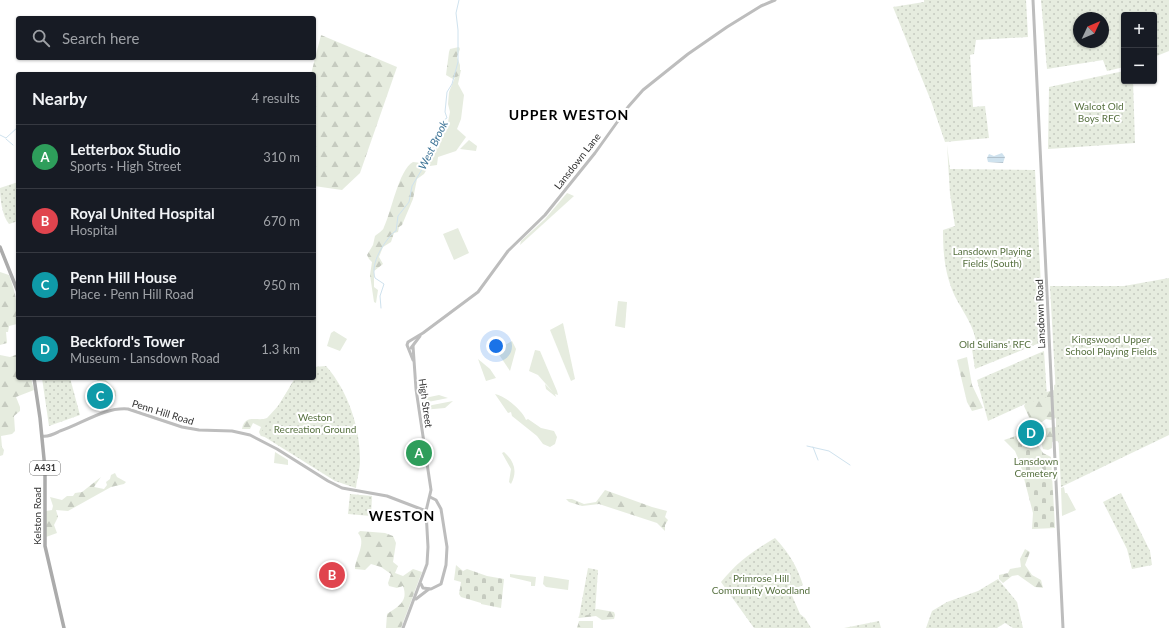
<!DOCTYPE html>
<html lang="en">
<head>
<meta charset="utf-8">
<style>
	:root { --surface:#171b24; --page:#20242c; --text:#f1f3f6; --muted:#9ea1a6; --line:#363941; --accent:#e63946 }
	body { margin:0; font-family:Lato,sans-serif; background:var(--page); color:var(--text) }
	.controls { position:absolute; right:12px; top:12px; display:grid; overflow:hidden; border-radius:4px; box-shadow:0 1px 3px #0004 }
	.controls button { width:36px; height:36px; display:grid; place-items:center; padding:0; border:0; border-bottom:1px solid var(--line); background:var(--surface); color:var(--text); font:20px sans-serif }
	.compass { position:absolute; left:1073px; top:12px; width:36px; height:36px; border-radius:50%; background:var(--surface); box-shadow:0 1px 3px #0004; rotate:46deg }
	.you { position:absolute; left:496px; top:346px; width:14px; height:14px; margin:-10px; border:3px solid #fff; border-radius:50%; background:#1a73e8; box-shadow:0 0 0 6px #1a73e833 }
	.badge { display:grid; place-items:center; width:26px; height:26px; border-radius:50%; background:var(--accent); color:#fff; font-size:13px; font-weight:700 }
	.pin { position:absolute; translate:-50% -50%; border:2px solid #fff; box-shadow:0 1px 4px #0006 }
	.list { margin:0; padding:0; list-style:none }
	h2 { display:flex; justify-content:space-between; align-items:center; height:52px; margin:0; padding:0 16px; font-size:17px }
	h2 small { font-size:13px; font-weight:400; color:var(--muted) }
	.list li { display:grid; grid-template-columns:26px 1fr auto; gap:12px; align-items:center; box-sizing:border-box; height:64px; padding:0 16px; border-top:1px solid var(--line) }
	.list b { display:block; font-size:15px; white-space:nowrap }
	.list p { margin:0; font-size:13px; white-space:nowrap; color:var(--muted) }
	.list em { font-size:13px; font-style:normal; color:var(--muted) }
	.icon { flex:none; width:22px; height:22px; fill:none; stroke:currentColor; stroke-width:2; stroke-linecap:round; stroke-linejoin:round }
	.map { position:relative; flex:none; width:1169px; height:628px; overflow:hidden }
	.search { position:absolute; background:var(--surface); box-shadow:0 1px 3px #0004; left:16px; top:16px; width:300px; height:44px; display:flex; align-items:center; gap:10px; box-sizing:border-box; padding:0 14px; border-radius:4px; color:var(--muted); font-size:15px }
	.panel { position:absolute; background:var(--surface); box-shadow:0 1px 3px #0004; left:16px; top:72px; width:300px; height:308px; border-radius:4px }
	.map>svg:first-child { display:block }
</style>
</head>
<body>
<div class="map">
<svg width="1169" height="628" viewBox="0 0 1169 628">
	<defs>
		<pattern id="forest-firs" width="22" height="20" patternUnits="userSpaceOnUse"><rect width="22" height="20" fill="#e6ecdf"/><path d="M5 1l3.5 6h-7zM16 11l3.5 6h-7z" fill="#c6cbc0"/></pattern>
		<pattern id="cemetery-stones" width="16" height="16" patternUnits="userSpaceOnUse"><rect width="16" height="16" fill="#e6ecdf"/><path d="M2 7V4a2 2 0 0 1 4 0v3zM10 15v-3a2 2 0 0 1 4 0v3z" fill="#c6cbc0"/></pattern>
		<pattern id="park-dots" width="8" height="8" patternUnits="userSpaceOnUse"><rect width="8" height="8" fill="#e6ecdf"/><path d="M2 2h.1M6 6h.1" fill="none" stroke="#c6cbc0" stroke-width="1.8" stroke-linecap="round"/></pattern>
		<pattern id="water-rules" width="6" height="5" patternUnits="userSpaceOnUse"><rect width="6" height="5" fill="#cfe2ee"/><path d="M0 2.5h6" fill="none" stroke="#b2c2cd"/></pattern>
	</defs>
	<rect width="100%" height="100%" fill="#fff"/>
	<g fill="#e6ecdf">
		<path d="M458,70H461L458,84L464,95L461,119L457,129L466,137L456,151L438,157L437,165L430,166L427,162L431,158L437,142L448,122L450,112L448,104L449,92Z"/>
		<path d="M469,140L477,146L476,151L460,149Z"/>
		<path d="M567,193L574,196L520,245L521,241L545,219Z"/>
		<path d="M458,228L469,253L454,260L443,234Z"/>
		<path d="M618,301L627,302L625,328L615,326Z"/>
		<path d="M563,323L575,379L571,381L550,330Z"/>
		<path d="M334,331L347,339L340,351L327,346L331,333Z"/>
		<path d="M512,341L516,349L510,371L496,350Z"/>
		<path d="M535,350L540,351L557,391L558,395L555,394L556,397L546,389L545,384L553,392L538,375L529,371Z"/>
		<path d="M478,359L490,369L496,378L486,381Z"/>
		<path d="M495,394C506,396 523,411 526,420L528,419L541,428L554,431L557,437L555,444L550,447L543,444L537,436L512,416L511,412L508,413Z"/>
		<path d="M439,395L448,398L423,403L420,401V399Z"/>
		<path d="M453,401L445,408L422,410V407Z"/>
		<path d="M275,452L288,460V465L274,463Z"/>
		<path d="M504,452C514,461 518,471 511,484L509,482L511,469L502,453Z"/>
		<path d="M1064,487L1065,493H1067L1076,510L1062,516L1061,488Z"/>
		<path d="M510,574L536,577L535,586H531V582L510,577Z"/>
		<path d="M544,576L569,580L568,590L546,587L543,584Z"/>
	</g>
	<g fill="url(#forest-firs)">
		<path d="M321,35L397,67L360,173L342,190L314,186V74H311Z"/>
		<path d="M459,47L460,49L457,57L460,65V75L453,79L446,75L449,52L450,49Z"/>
		<path d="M413,162L430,164L424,174L417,179L413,199L402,225L399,227L398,232L394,233L391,242L383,247L379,257L383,264L374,271V287L378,290L376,303L374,302L370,275L372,262L369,259L367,255L373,245L375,236C378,233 383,231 384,227C391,213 399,169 413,162Z"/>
		<path d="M0,272L9,275C16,293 18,308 18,327L17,324L9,326L8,332H6L7,343L0,345Z"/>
		<path d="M18,354V378H31L34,390L16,397L20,407V411L14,416L15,431L12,434L1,436L2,447L4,450L3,455L0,456V355L10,357Z"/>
		<path d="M967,357L972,385L983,408L972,411L967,402L957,360Z"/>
		<path d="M94,378H104L116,391V396L112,399L110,391Z"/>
		<path d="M295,378H302L270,438L261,436L259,432L261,427L253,423L250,429H242C245,413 258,422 267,418L279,405Z"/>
		<path d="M1057,384L1061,442L1056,441L1052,442V448L1048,450L1043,449L1039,434L1047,428L1056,427V418L1051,420L1046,419L1034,428L1024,406C1028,398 1045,392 1054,390V385Z"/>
		<path d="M115,473L117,477L126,482L124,484L111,487L68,511L56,510L58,517L54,525L57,533L46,537V511L52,510L53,506L50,497L62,500L67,496H73L75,493L82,492L101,477L94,487L104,489L107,485L106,482L110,479L111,475Z"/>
		<path d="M605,490L652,507L667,511L665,517L668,520L665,525V531L657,523L599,504L582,506L569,502L566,499H572L584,504L596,502Z"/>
		<path d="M360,531L385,533L393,536L396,543L393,562L398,566L395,573L403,576L413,569L422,572L401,628H386L387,614C397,607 409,602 403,586L397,588L389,586L388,583L391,574L381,567L371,564L365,570L355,569C355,558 367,543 358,533Z"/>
		<path d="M1025,549L1030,552L1025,565L1032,575L1041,580L1043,588L1035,587L1018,575L1012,576L1003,583L999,579V575L1008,573L1010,569L1021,567L1020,559Z"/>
		<path d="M597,609L614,612L615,615L614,619L602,620L596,616L579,618L578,617Z"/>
		<path d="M579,621H593V628H577Z"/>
	</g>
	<g fill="url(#cemetery-stones)">
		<path d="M1027,432L1032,443L1036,442L1043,453L1051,457L1055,528L1032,529L1033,513L1020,463L1015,451L1004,440Z"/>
		<path d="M456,565L463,571L467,569L487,576L504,579L501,608L481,604V603L461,597L459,594L461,582L454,580Z"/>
	</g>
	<g fill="url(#park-dots)" fill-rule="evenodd">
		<path d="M924,0H1026L1028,37L976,40L974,54L970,55L973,107L985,106L989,138L945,142L931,101L893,7L924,2Z"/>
		<path d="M1041,0H1169V51L1154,57V15H1124V67L1107,71L1103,60L1047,69ZM1079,18H1103V42H1079Z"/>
		<path d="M1124,71V81H1133L1135,143L1048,149L1049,87Z"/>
		<path d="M947,145L950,169L1035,170L1044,344H1037L975,369L972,349L976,341C973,326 966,316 958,302C945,279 943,255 943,230L955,226L950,194Z"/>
		<path d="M18,182V221L9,224C2,216 0,198 0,188Z"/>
		<path d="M1169,278V435L1061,487L1050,286H1124Z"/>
		<path d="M1044,351L1047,397L1025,404L988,421L977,380Z"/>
		<path d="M326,366C348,391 360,427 360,460C360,469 357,479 356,488L335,481L260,434L296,378H314V367Z"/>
		<path d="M42,378H70L80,415L49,426Z"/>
		<path d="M1121,493L1150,551L1152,565L1132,569L1127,549L1103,502Z"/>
		<path d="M350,494L372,496L371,516L348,514Z"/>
		<path d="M775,538C789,553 797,566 803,585L790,591L800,614L805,618L811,628H754L721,582C738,561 753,551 775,538Z"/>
		<path d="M588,568L598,570L595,613L579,617Z"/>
		<path d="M998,579L1017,602L1023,628H1013L1005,623L997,628H926L932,611L947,602L978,591Z"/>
		<path d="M879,621L881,628H844Z"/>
	</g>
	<path fill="url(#water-rules)" d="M1002,153L1005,157L1003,163L988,162L987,158L989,154L994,156Z"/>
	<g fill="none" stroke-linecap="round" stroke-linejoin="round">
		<g stroke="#cfe2ee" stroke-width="1">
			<path d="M0,135L6,138L18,127"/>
			<path d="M6,139L13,145"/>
			<path d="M381,308L380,296L384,284L375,278C370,263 384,242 394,232L396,231L398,216L409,202L412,186L430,156L436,138L440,133L442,121L447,118L445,112L447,92L452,84L458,62V30L456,13L459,0"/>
			<path d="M807,446L829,451L850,465"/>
			<path d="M813,447L818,460"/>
		</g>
		<g stroke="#bdbdbd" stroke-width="3">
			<path d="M1033,0L1063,628"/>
			<path d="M411,348L420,336"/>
			<path d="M413,360L407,345L408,342L423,333L478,292L508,251L545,215L595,153L628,107L643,90L688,54L727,27L761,6L775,0"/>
			<path d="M42,436C49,437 54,434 60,431C82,424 104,407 128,409L182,427L199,430L232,431L250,435L277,449L328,481L342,488L387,496L426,511"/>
			<path d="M421,584L423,588L431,589L441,584L446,565L447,547L441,509L436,500L430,497"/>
			<path d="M416,599L429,589"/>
			<path d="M403,628L427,564L428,547L426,511L431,490L416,389L413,346"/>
		</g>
		<g stroke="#ababab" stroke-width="3.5">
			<path d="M0,247L18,292"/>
			<path d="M34,378L40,418L45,469V546L64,628"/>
		</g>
	</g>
	<g text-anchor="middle" stroke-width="4" stroke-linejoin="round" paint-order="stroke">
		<rect fill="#fff" stroke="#707070" stroke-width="1" x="30" y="461" width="30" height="14" rx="3"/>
		<g font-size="9" font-weight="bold" fill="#333">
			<text x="45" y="471">A431</text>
		</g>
		<g font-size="10" fill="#56703f" stroke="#fff">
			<text x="1099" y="110">Walcot Old<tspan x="1099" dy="12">Boys RFC</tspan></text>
			<text x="992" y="255">Lansdown Playing<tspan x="992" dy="12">Fields (South)</tspan></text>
			<text x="1111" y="343">Kingswood Upper<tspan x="1111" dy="12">School Playing Fields</tspan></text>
			<text x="995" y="348">Old Sulians' RFC</text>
			<text x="315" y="421">Weston<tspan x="315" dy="12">Recreation Ground</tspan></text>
			<text x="1036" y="465">Lansdown<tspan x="1036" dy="12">Cemetery</tspan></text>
			<text x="761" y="582">Primrose Hill<tspan x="761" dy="12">Community Woodland</tspan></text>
		</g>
		<g font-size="10" fill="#333" stroke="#fff">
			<text transform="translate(577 161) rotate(-52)" y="4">Lansdown Lane</text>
			<text transform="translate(1040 314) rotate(-92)" y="4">Lansdown Road</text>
			<text transform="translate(426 403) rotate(82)" y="4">High Street</text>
			<text transform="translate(163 412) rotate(17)" y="4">Penn Hill Road</text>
			<text transform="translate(37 516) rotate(-90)" y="4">Kelston Road</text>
		</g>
		<g font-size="11" font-style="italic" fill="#3f7597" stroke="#fff">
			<text transform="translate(433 145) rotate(-64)" y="4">West Brook</text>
		</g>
		<g font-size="14" font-weight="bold" letter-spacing="1" fill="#000" stroke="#fff">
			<text x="569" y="120">UPPER WESTON</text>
			<text x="402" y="521">WESTON</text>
		</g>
	</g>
</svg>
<div class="controls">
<button>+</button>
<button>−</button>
</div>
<svg class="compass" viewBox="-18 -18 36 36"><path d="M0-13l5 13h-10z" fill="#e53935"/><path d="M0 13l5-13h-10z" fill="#9ea1a6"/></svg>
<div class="you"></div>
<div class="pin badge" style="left:419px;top:453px;background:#2e9e5b">A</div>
<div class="pin badge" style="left:332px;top:575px;background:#e0444e">B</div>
<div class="pin badge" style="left:100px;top:396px;background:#0f9aa8">C</div>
<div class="pin badge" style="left:1031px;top:433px;background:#0f9aa8">D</div>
<div class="search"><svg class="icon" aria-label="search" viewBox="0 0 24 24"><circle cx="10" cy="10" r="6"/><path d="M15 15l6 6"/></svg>Search here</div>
<section class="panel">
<h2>Nearby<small>4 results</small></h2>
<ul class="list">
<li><span class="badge" style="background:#2e9e5b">A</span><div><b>Letterbox Studio</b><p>Sports · High Street</p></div><em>310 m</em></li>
<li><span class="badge" style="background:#e0444e">B</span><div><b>Royal United Hospital</b><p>Hospital</p></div><em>670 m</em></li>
<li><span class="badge" style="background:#0f9aa8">C</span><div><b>Penn Hill House</b><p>Place · Penn Hill Road</p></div><em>950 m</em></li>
<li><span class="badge" style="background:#0f9aa8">D</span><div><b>Beckford's Tower</b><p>Museum · Lansdown Road</p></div><em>1.3 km</em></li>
</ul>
</section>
</div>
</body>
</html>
